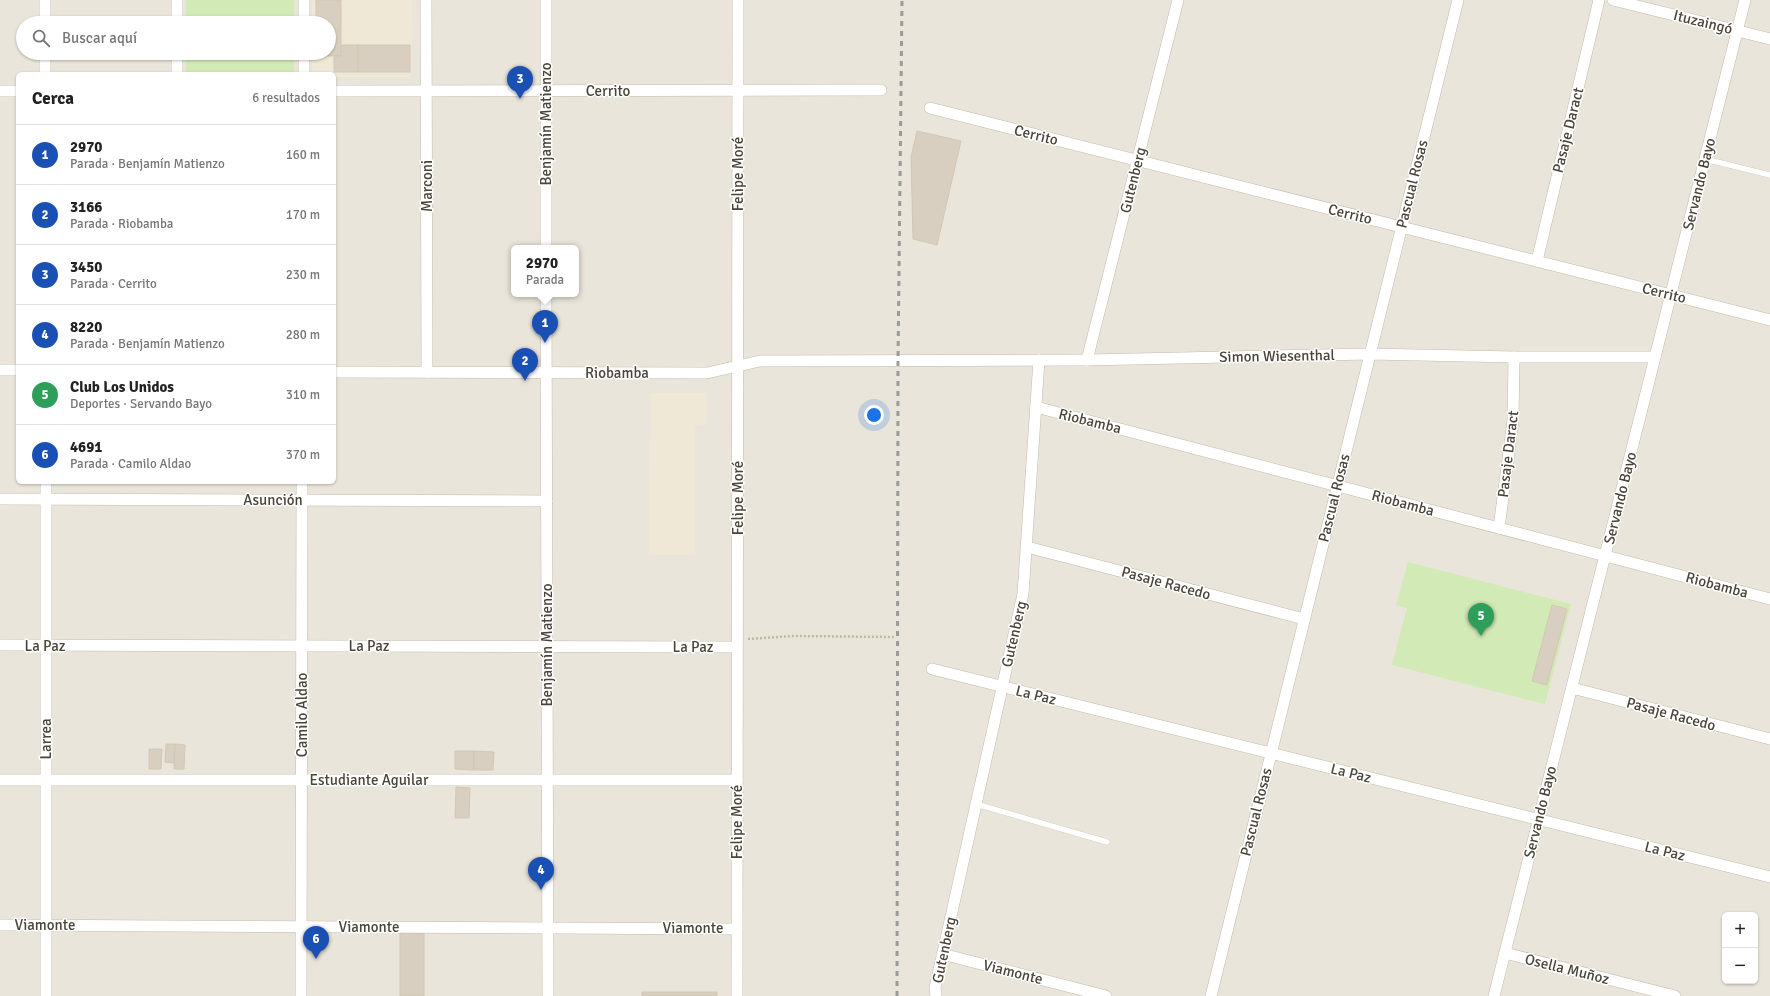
<!DOCTYPE html>
<html lang="es">
<head>
<meta charset="utf-8">
<style>
	:root { --surface:#fff; --page:#f2f2f2; --text:#222; --muted:#767676; --line:#e0e0e0; --accent:#fc3f1d }
	body { margin:0; font-family:Signika,sans-serif; background:var(--page); color:var(--text) }
	.controls { position:absolute; right:12px; bottom:12px; display:grid; overflow:hidden; border-radius:6px; box-shadow:0 1px 3px #0004 }
	.controls button { width:36px; height:36px; display:grid; place-items:center; padding:0; border:0; border-bottom:1px solid var(--line); background:var(--surface); color:var(--text); font:20px sans-serif }
	.you { position:absolute; left:874px; top:415px; width:14px; height:14px; margin:-10px; border:3px solid #fff; border-radius:50%; background:#1a73e8; box-shadow:0 0 0 6px #1a73e833 }
	.badge { display:grid; place-items:center; width:26px; height:26px; border-radius:50%; background:var(--accent); color:#fff; font-size:13px; font-weight:700 }
	.pin { position:absolute; translate:-50% -33px; filter:drop-shadow(0 1px 2px #0008) }
	.pin::after { content:''; position:absolute; top:21px; width:14px; height:12px; background:inherit; clip-path:polygon(0 0,100% 0,50% 100%) }
	.popup { position:absolute; left:511px; top:245px; width:68px; height:52px; box-sizing:border-box; display:grid; place-content:center; border-radius:6px; background:var(--surface); filter:drop-shadow(0 1px 3px #0005); font-size:13px; white-space:nowrap; color:var(--muted) }
	.popup b { font-size:15px; color:var(--text) }
	.popup::after { content:''; position:absolute; left:50%; top:100%; margin-left:-8px; border:8px solid transparent; border-top-color:var(--surface) }
	.list { margin:0; padding:0; list-style:none }
	h2 { display:flex; justify-content:space-between; align-items:center; height:52px; margin:0; padding:0 16px; font-size:17px }
	h2 small { font-size:13px; font-weight:400; color:var(--muted) }
	.list li { display:grid; grid-template-columns:26px 1fr auto; gap:12px; align-items:center; box-sizing:border-box; height:60px; padding:0 16px; border-top:1px solid var(--line) }
	.list b { display:block; font-size:15px; white-space:nowrap }
	.list p { margin:0; font-size:13px; white-space:nowrap; color:var(--muted) }
	.list em { font-size:13px; font-style:normal; color:var(--muted) }
	.icon { flex:none; width:22px; height:22px; fill:none; stroke:currentColor; stroke-width:2; stroke-linecap:round; stroke-linejoin:round }
	.map { position:relative; flex:none; width:1770px; height:996px; overflow:hidden }
	.search { position:absolute; background:var(--surface); box-shadow:0 1px 3px #0004; left:16px; top:16px; width:320px; height:44px; display:flex; align-items:center; gap:10px; box-sizing:border-box; padding:0 14px; border-radius:22px; color:var(--muted); font-size:15px }
	.panel { position:absolute; background:var(--surface); box-shadow:0 1px 3px #0004; left:16px; top:72px; width:320px; height:412px; border-radius:6px }
	.map>svg:first-child { display:block }
</style>
</head>
<body>
<div class="map">
<svg width="1770" height="996" viewBox="0 0 1770 996">
	<rect width="100%" height="100%" fill="#f6f3ec"/>
	<path fill="#eae5da" fill-rule="evenodd" d="M0,0H1770V996H0ZM23,23H329V53H23ZM18,74H334V482H18ZM514,248H576V294H514ZM1725,915H1755V981H1725Z"/>
	<g fill="#efe8d6">
		<path d="M313,0H412L411,77H334V74H312V53H329V23H312Z"/>
		<path d="M650,393H707V425L695,426V555H649Z"/>
	</g>
	<g fill="#d2eab5">
		<rect x="186" y="0" width="108" height="23"/>
		<rect x="186" y="53" width="108" height="21"/>
		<path d="M1408,562L1571,604L1545,704L1392,665L1407,608L1396,605Z"/>
	</g>
	<g fill="#d8cfc1" stroke="#d3c7b4">
		<path d="M316,0H341V56H316V53H329V23H316Z"/>
		<path d="M341,45H358V72H334V56H341Z"/>
		<rect x="358" y="45" width="52" height="27"/>
		<path d="M917,131L961,141L937,245L913,239L911,157Z"/>
		<path d="M1552,605L1567,609L1547,685L1532,681Z"/>
		<path d="M166,744H175L174,763L165,762Z"/>
		<path d="M175,744L185,745L184,769H174Z"/>
		<path d="M149,749H162L161,769H149Z"/>
		<path d="M455,751H474V770L455,769Z"/>
		<path d="M474,751L494,752L493,770H474Z"/>
		<path d="M456,787L470,788L469,818H455Z"/>
		<rect x="400" y="932" width="24" height="64"/>
		<rect x="642" y="992" width="75" height="4"/>
	</g>
	<g fill="none" stroke-linecap="round" stroke-linejoin="round">
		<g stroke="#c2bbae" stroke-width="6">
			<g id="lane">
				<path d="M1705,159L1770,175"/>
				<path d="M976,804L1107,842"/>
			</g>
		</g>
		<g stroke="#c2bbae" stroke-width="12">
			<g id="street">
				<path d="M45,0V23"/>
				<path d="M177,0V23"/>
				<path d="M426,0L427,372"/>
				<path d="M546,0V248"/>
				<path d="M1613,0L1770,39"/>
				<path d="M304,23V0"/>
				<path d="M45,53V74"/>
				<path d="M177,53V74"/>
				<path d="M304,74V53"/>
				<path d="M0,91H18"/>
				<path d="M334,91L881,90"/>
				<path d="M930,108L1770,320"/>
				<path d="M1537,261L1599,0"/>
				<path d="M546,294L548,996"/>
				<path d="M1087,360L1178,0"/>
				<path d="M0,370H18"/>
				<path d="M334,372L707,373L760,361L1087,360L1370,354L1514,357H1655"/>
				<path d="M1036,407L1770,599"/>
				<path d="M46,482V996"/>
				<path d="M0,499L547,501"/>
				<path d="M1499,528L1513,420L1514,357"/>
				<path d="M1027,547L1304,619"/>
				<path d="M0,645L737,647"/>
				<path d="M932,669L1770,877"/>
				<path d="M1572,688L1770,739"/>
				<path d="M0,780H737"/>
				<path d="M0,925L737,929"/>
				<path d="M1505,953L1675,996"/>
				<path d="M942,954L1106,996"/>
				<path d="M301,996L302,482"/>
				<path d="M737,996L738,0"/>
				<path d="M936,996L935,988L1023,594L1039,360"/>
				<path d="M1211,996L1458,0"/>
				<path d="M1494,996L1745,0"/>
			</g>
		</g>
		<path stroke="#c4b79f" stroke-width="2.5" stroke-dasharray="2 2" stroke-linecap="butt" d="M748,639L793,636L895,637"/>
		<use href="#lane" stroke="#fff" stroke-width="5.5"/>
		<use href="#street" stroke="#fff" stroke-width="11"/>
		<path stroke="#9a9a9a" stroke-width="3" stroke-dasharray="5 5" stroke-linecap="butt" d="M897,996L898,361L902,0"/>
	</g>
	<g text-anchor="middle" stroke-width="3" stroke-linejoin="round" paint-order="stroke">
		<g font-size="15" fill="#4b4439" stroke="#fff">
			<text transform="translate(1703 22) rotate(14)" y="5">Ituzaingó</text>
			<text x="608" y="96">Cerrito</text>
			<text transform="translate(546 124) rotate(-90)" y="5">Benjamín Matienzo</text>
			<text transform="translate(1568 130) rotate(-76)" y="5">Pasaje Daract</text>
			<text transform="translate(1036 135) rotate(14)" y="5">Cerrito</text>
			<text transform="translate(738 174) rotate(-90)" y="5">Felipe Moré</text>
			<text transform="translate(1133 180) rotate(-76)" y="5">Gutenberg</text>
			<text transform="translate(1412 184) rotate(-76)" y="5">Pascual Rosas</text>
			<text transform="translate(1699 184) rotate(-76)" y="5">Servando Bayo</text>
			<text transform="translate(427 186) rotate(-90)" y="5">Marconi</text>
			<text transform="translate(1350 214) rotate(14)" y="5">Cerrito</text>
			<text transform="translate(1664 293) rotate(14)" y="5">Cerrito</text>
			<text transform="translate(1277 356) rotate(-1)" y="5">Simon Wiesenthal</text>
			<text x="617" y="378">Riobamba</text>
			<text transform="translate(1090 421) rotate(14)" y="5">Riobamba</text>
			<text transform="translate(1508 454) rotate(-83)" y="5">Pasaje Daract</text>
			<text transform="translate(738 498) rotate(-90)" y="5">Felipe Moré</text>
			<text transform="translate(1334 498) rotate(-76)" y="5">Pascual Rosas</text>
			<text transform="translate(1620 498) rotate(-76)" y="5">Servando Bayo</text>
			<text x="273" y="505">Asunción</text>
			<text transform="translate(1403 503) rotate(15)" y="5">Riobamba</text>
			<text transform="translate(1166 583) rotate(15)" y="5">Pasaje Racedo</text>
			<text transform="translate(1717 585) rotate(15)" y="5">Riobamba</text>
			<text transform="translate(1014 634) rotate(-77)" y="5">Gutenberg</text>
			<text transform="translate(547 645) rotate(-90)" y="5">Benjamín Matienzo</text>
			<text x="45" y="651">La Paz</text>
			<text x="369" y="651">La Paz</text>
			<text x="693" y="652">La Paz</text>
			<text transform="translate(1036 695) rotate(14)" y="5">La Paz</text>
			<text transform="translate(1671 714) rotate(15)" y="5">Pasaje Racedo</text>
			<text transform="translate(302 715) rotate(-90)" y="5">Camilo Aldao</text>
			<text transform="translate(46 739) rotate(-90)" y="5">Larrea</text>
			<text transform="translate(1351 773) rotate(14)" y="5">La Paz</text>
			<text x="369" y="785">Estudiante Aguilar</text>
			<text transform="translate(1256 812) rotate(-76)" y="5">Pascual Rosas</text>
			<text transform="translate(1540 812) rotate(-76)" y="5">Servando Bayo</text>
			<text transform="translate(737 822) rotate(-90)" y="5">Felipe Moré</text>
			<text transform="translate(1665 851) rotate(14)" y="5">La Paz</text>
			<text x="45" y="930">Viamonte</text>
			<text x="369" y="932">Viamonte</text>
			<text x="693" y="933">Viamonte</text>
			<text transform="translate(944 950) rotate(-78)" y="5">Gutenberg</text>
			<text transform="translate(1567 969) rotate(14)" y="5">Osella Muñoz</text>
			<text transform="translate(1013 972) rotate(14)" y="5">Viamonte</text>
		</g>
	</g>
</svg>
<div class="controls">
<button>+</button>
<button>−</button>
</div>
<div class="you"></div>
<div class="pin badge" style="left:545px;top:343px;background:#1a4fb4">1</div>
<div class="popup"><b>2970</b>Parada</div>
<div class="pin badge" style="left:525px;top:381px;background:#1a4fb4">2</div>
<div class="pin badge" style="left:520px;top:99px;background:#1a4fb4">3</div>
<div class="pin badge" style="left:541px;top:890px;background:#1a4fb4">4</div>
<div class="pin badge" style="left:1481px;top:636px;background:#2e9e5b">5</div>
<div class="pin badge" style="left:316px;top:959px;background:#1a4fb4">6</div>
<div class="search"><svg class="icon" aria-label="search" viewBox="0 0 24 24"><circle cx="10" cy="10" r="6"/><path d="M15 15l6 6"/></svg>Buscar aquí</div>
<section class="panel">
<h2>Cerca<small>6 resultados</small></h2>
<ul class="list">
<li><span class="badge" style="background:#1a4fb4">1</span><div><b>2970</b><p>Parada · Benjamín Matienzo</p></div><em>160 m</em></li>
<li><span class="badge" style="background:#1a4fb4">2</span><div><b>3166</b><p>Parada · Riobamba</p></div><em>170 m</em></li>
<li><span class="badge" style="background:#1a4fb4">3</span><div><b>3450</b><p>Parada · Cerrito</p></div><em>230 m</em></li>
<li><span class="badge" style="background:#1a4fb4">4</span><div><b>8220</b><p>Parada · Benjamín Matienzo</p></div><em>280 m</em></li>
<li><span class="badge" style="background:#2e9e5b">5</span><div><b>Club Los Unidos</b><p>Deportes · Servando Bayo</p></div><em>310 m</em></li>
<li><span class="badge" style="background:#1a4fb4">6</span><div><b>4691</b><p>Parada · Camilo Aldao</p></div><em>370 m</em></li>
</ul>
</section>
</div>
</body>
</html>
